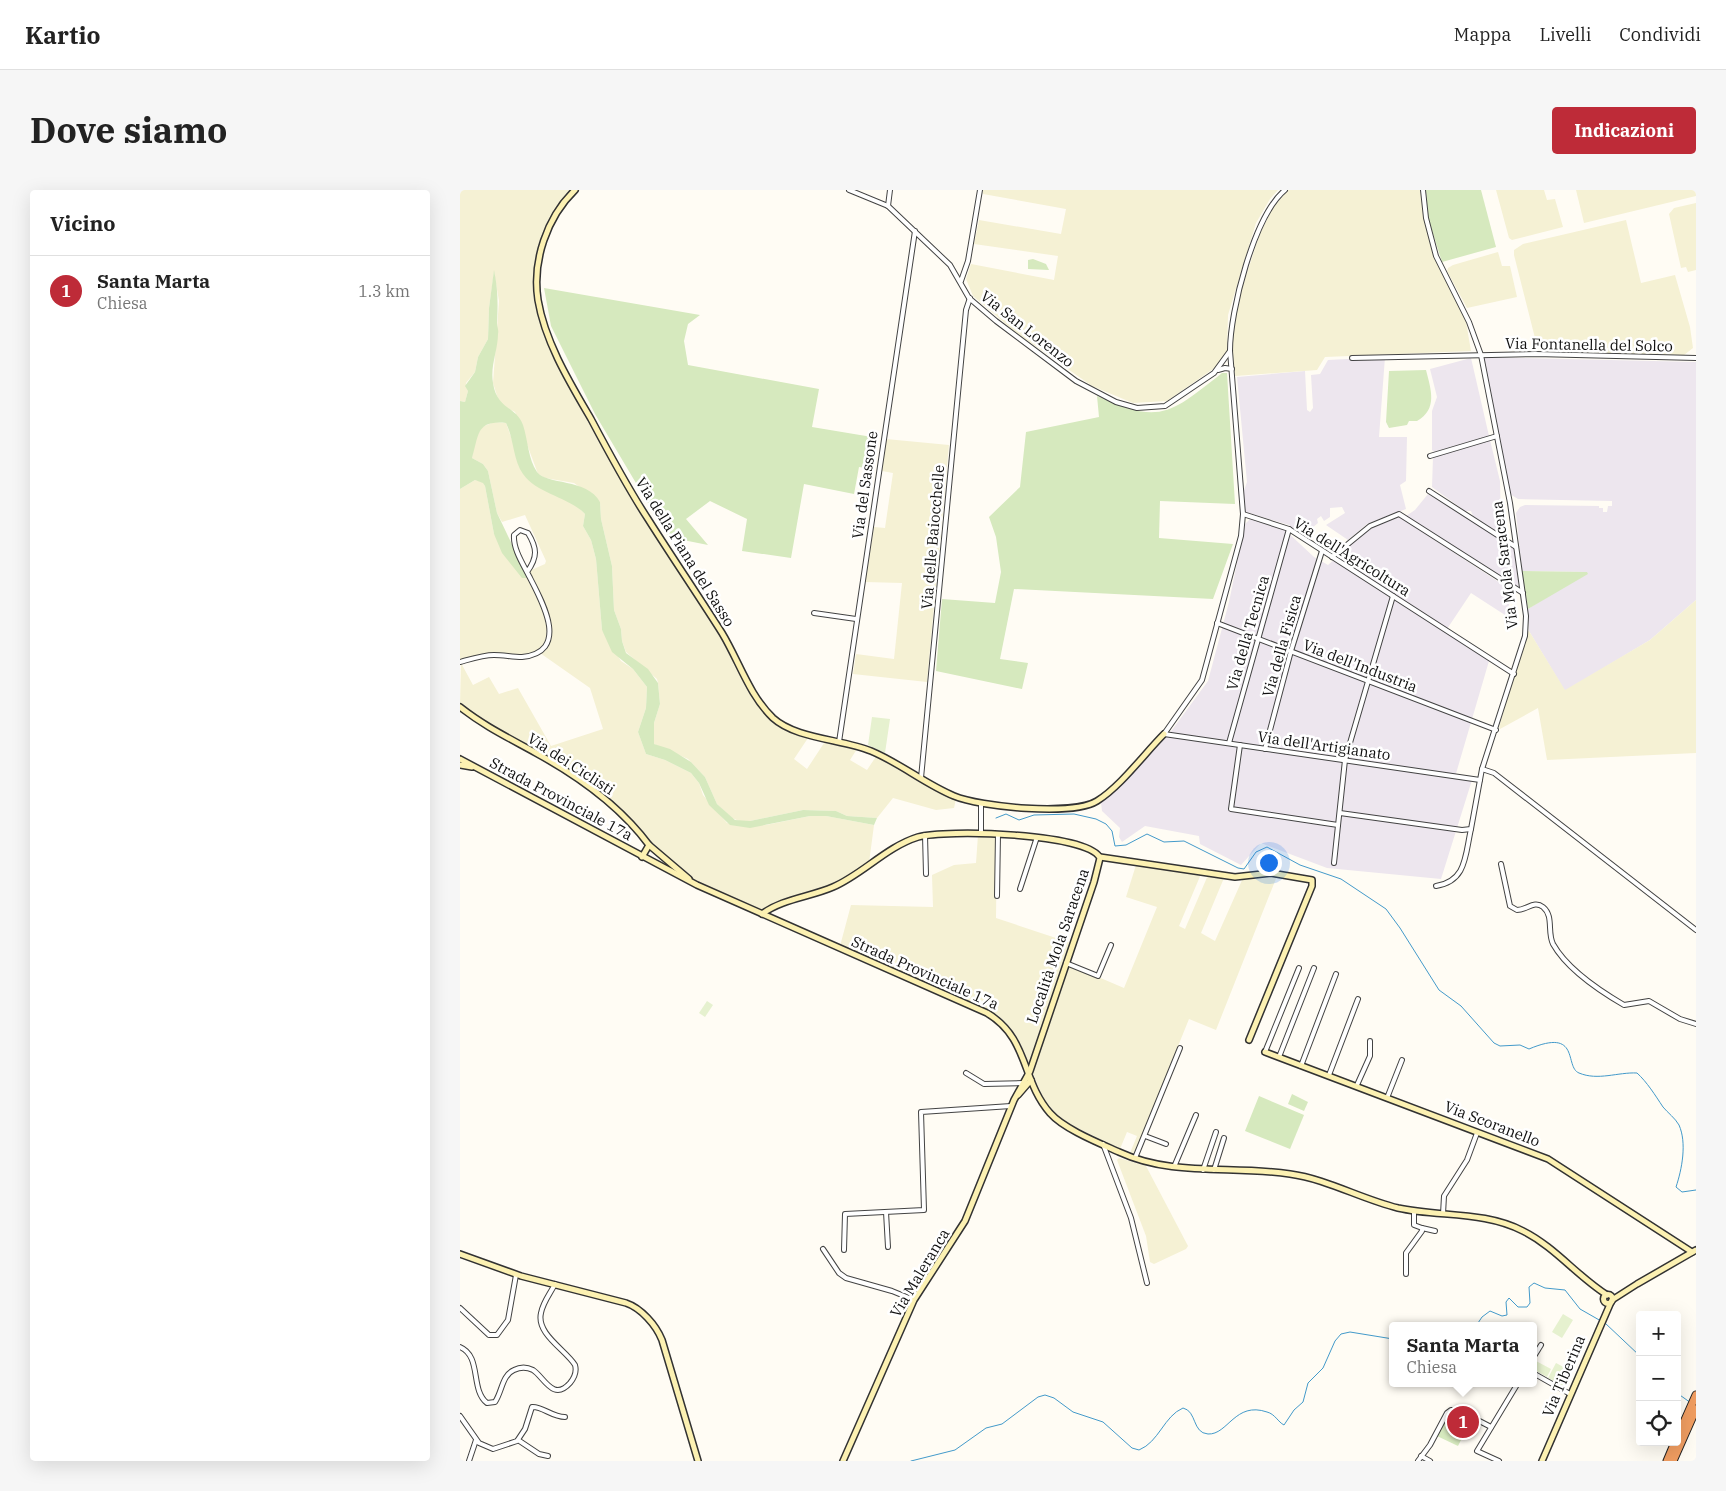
<!DOCTYPE html>
<html lang="it">
<head>
<meta charset="utf-8">
<style>
	:root { --surface:#fff; --page:#f6f6f6; --text:#222; --muted:#767676; --line:#e0e0e0; --accent:#be2b38 }
	body { margin:0; font-family:"IBM Plex Serif",serif; background:var(--page); color:var(--text) }
	.controls { position:absolute; right:15px; bottom:15px; display:grid; overflow:hidden; border-radius:5px; box-shadow:0 5px 20px #0002 }
	.controls button { width:45px; height:45px; display:grid; place-items:center; padding:0; border:0; border-bottom:1px solid var(--line); background:var(--surface); color:var(--text); font:25px sans-serif }
	.you { position:absolute; left:808px; top:672px; width:18px; height:18px; margin:-12px; border:4px solid #fff; border-radius:50%; background:#1a73e8; box-shadow:0 0 0 8px #1a73e833 }
	.badge { display:grid; place-items:center; width:32px; height:32px; border-radius:50%; background:var(--accent); color:#fff; font-size:16px; font-weight:700 }
	.pin { position:absolute; translate:-50% -50%; border:2px solid #fff; box-shadow:0 1px 5px #0006 }
	.popup { position:absolute; left:929px; top:1132px; width:148px; height:65px; box-sizing:border-box; display:grid; place-content:center; border-radius:5px; background:var(--surface); filter:drop-shadow(0 1px 4px #0005); font-size:16px; white-space:nowrap; color:var(--muted) }
	.popup b { font-size:19px; color:var(--text) }
	.popup::after { content:''; position:absolute; left:50%; top:100%; margin-left:-10px; border:10px solid transparent; border-top-color:var(--surface) }
	.list { margin:0; padding:0; list-style:none }
	h2 { display:flex; justify-content:space-between; align-items:center; height:65px; margin:0; padding:0 20px; font-size:21px }
	h2 small { font-size:16px; font-weight:400; color:var(--muted) }
	.list li { display:grid; grid-template-columns:32px 1fr auto; gap:15px; align-items:center; box-sizing:border-box; height:70px; padding:0 20px; border-top:1px solid var(--line) }
	.list b { display:block; font-size:19px; white-space:nowrap }
	.list p { margin:0; font-size:16px; white-space:nowrap; color:var(--muted) }
	.list em { font-size:16px; font-style:normal; color:var(--muted) }
	.icon { flex:none; width:28px; height:28px; fill:none; stroke:currentColor; stroke-width:2; stroke-linecap:round; stroke-linejoin:round }
	.map { position:relative; flex:none; width:1236px; height:1271px; overflow:hidden; border-radius:5px }
	header { display:flex; align-items:center; gap:30px; box-sizing:border-box; height:70px; padding:0 25px; background:var(--surface); border-bottom:1px solid var(--line) }
	header strong { font-size:24px }
	nav { display:flex; gap:28px; margin-inline-start:auto; font-size:18px }
	.intro { display:flex; align-items:center; justify-content:space-between; box-sizing:border-box; height:120px; padding:0 30px }
	h1 { margin:0; font-size:35px }
	.button { padding:12px 22px; border-radius:5px; background:var(--accent); color:#fff; font-size:18px; font-weight:700 }
	main { display:flex; gap:30px; padding:0 30px }
	aside { flex:1; background:var(--surface); border-radius:5px; box-shadow:0 5px 20px #0002 }
	.map>svg:first-child { display:block }
</style>
</head>
<body>
<header>
<strong>Kartio</strong>
<nav><a>Mappa</a><a>Livelli</a><a>Condividi</a></nav>
</header>
<div class="intro"><h1>Dove siamo</h1><a class="button">Indicazioni</a></div>
<main>
<aside>
<h2>Vicino<small></small></h2>
<ul class="list">
<li><span class="badge">1</span><div><b>Santa Marta</b><p>Chiesa</p></div><em>1.3 km</em></li>
</ul>
</aside>
<div class="map">
<svg width="1236" height="1271" viewBox="0 0 1236 1271">
	<rect width="100%" height="100%" fill="#fffcf4"/>
	<g fill="#ede6ee">
		<path d="M925,167L919,247H947L946,291L940,295L946,319L907,334L888,350L866,335L885,323L882,317L870,318V327L864,331L861,326L857,329L858,333L846,343L837,342L829,335L785,322L782,306L787,292L777,187L845,181L847,220L850,222L853,218L851,185L860,184L868,170Z"/>
		<path d="M1025,167L1236,172V410L1190,450L1105,501L1069,441L1068,419L1127,382L1062,381L1056,323L1060,317L1065,315L1139,316V318H1143V322H1147L1148,316H1152V311L1058,309L1050,304L1023,170Z"/>
		<path d="M1011,168L1029,246L974,262L972,260V221L977,207L970,179Z"/>
		<path d="M1030,250L1040,291L1041,338L1043,341L1041,344L1013,326L1011,321H1005L972,297L973,267Z"/>
		<path d="M968,304L1049,353L1054,359L1059,398H1055L946,326L955,320Z"/>
		<path d="M938,326L1054,402L1045,425L1011,403L985,442L1029,471L995,587L1012,590L981,689L867,678L801,653L781,675L740,654L739,646L685,636L662,652L659,647L660,638L642,621L641,613L712,540L748,491L769,412L785,334L790,329L825,340L854,367L868,375L910,338Z"/>
	</g>
	<g fill="#f5f1d4">
		<path d="M0,0H113L86,40L76,100L92,157L178,317L260,441L311,528L350,545L334,569L347,579L366,550L397,559L390,570L407,580L417,565L496,609L494,618L476,620L433,608L417,628L387,626L376,621L343,620L290,631H279L272,628L257,614L245,587L228,569L194,554V533L200,514L198,493L197,489L166,462L162,451L161,439L154,420L152,376L141,329L140,312L114,293L85,288L78,284L55,222L43,216L38,209L33,193L39,111L34,82L29,118L28,149L18,167L15,182L6,193L8,201L5,212L0,211Z"/>
		<path d="M523,0H818L810,9L796,33L768,125L767,161L756,177L707,211L673,213L632,196L554,141L513,106L506,89L511,74L594,90L598,66L514,54L519,30L601,44L606,19L523,4Z"/>
		<path d="M828,0H962L970,54L1005,126L1011,161L865,167L857,180L775,186L772,157L778,111L799,46L813,17Z"/>
		<path d="M1036,0H1084L1087,10L1095,9L1103,37L1052,50L1049,48Z"/>
		<path d="M1116,0H1236V6L1124,33Z"/>
		<path d="M1236,13V80L1228,82L1226,77L1221,78L1209,24L1214,18Z"/>
		<path d="M1166,30L1181,93L1215,85L1230,137L1233,158L1224,165H1220L1089,162L1084,160L1076,152L1054,65V60L1063,54Z"/>
		<path d="M1038,62L1042,76H1050L1057,107L1007,118L987,81L988,78L993,75Z"/>
		<path d="M34,232L46,233L65,286L74,294L116,315L125,324L123,336L131,350L136,369L142,440L161,471L173,479L187,497L186,518L178,542L186,564L205,570L231,583L239,593L243,605L267,633L306,635L350,626H366L414,635L409,673L366,698L312,714L301,721L295,719L235,691L194,658L138,601L18,530L0,514L1,473L13,495L29,487L39,504L58,498L91,556L143,539L130,498L80,463L85,457L90,434L87,419L69,381L85,374L86,371L65,325L42,332L37,323L28,281L23,274L12,268L14,251L22,237Z"/>
		<path d="M426,249L489,255L467,492L393,484L396,464L434,469L442,393L405,392L414,337L425,338L433,283L422,281Z"/>
		<path d="M15,290L23,292L25,296L34,344L67,386L79,407L88,430L85,454L75,463L51,465L36,464L0,470V299Z"/>
		<path d="M1236,410V563L1087,570L1078,518L1040,539L1039,537L1067,442L1069,441L1105,500L1190,450Z"/>
		<path d="M518,645H537L536,728L611,753L569,874L560,853L549,836L539,826L380,756L391,715L473,717L472,685L494,675L516,673Z"/>
		<path d="M676,675L741,684L719,736L725,739L748,685L764,688L741,743L755,751L783,688L804,684L817,686L756,840L729,829L674,965L670,963L677,946L667,942L660,959L603,931L584,910L573,884L574,874L610,775L664,798L697,717L666,707Z"/>
		<path d="M659,968L686,976L728,1056L726,1059L694,1074L690,1072L686,1046L657,970Z"/>
	</g>
	<g fill="#d6e9be">
		<path d="M966,0H1021L1036,57L982,72L968,28Z"/>
		<path d="M573,69L586,74L589,80L568,79V70Z"/>
		<path d="M34,80C38,99 38,114 37,133C37,137 39,140 38,144C38,160 30,176 33,193C37,220 56,216 63,235C68,250 68,269 77,282C86,295 127,288 140,312L141,329L152,376L154,420L161,439L162,451L166,463L188,479L198,493L200,514L194,533V554L210,559L231,572L245,587L257,614L275,630L290,631L343,620L376,621L387,626L417,628L414,635L366,626H350L290,638L270,635L249,615L239,593L231,583L205,570L186,564L178,542L186,518L187,497L173,479L152,462L142,440L136,369L131,350L123,336L125,324C109,307 77,304 63,284C53,270 54,249 46,233C16,230 19,245 12,268L23,274L28,281L37,323L67,386L66,388H62L42,363L34,344L25,296L23,293L15,290L0,299V211L5,212L8,201L5,196L15,182L18,167L28,149L29,118Z"/>
		<path d="M84,98L240,125L228,134L224,151L228,175L359,199L352,237L418,248L413,279L399,277L394,304L344,294L331,368L282,361L287,329L250,311L226,329L248,355L208,347L135,224L91,136Z"/>
		<path d="M966,180C971,200 978,219 957,231H949L947,235L929,238L926,232L929,181Z"/>
		<path d="M762,183H767L775,314L700,311L699,348L773,354L753,409L554,399L540,469L568,473L562,499L476,481L482,409L535,413L541,382L536,347L529,327L560,297L566,242L639,227L637,206C700,235 710,224 762,183Z"/>
		<path d="M1062,381L1127,382L1128,384L1068,419Z"/>
		<path d="M832,904L848,912L844,921L828,914Z"/>
		<path d="M799,906L844,925L830,959L785,941Z"/>
		<path d="M990,1221L996,1222L989,1236L1004,1244L998,1256L977,1246Z"/>
	</g>
	<g fill="#e6f1cf">
		<path d="M412,527L430,529L425,563L408,555Z"/>
		<path d="M247,811L253,815L245,827L239,823Z"/>
		<path d="M1103,1124L1113,1130L1102,1148L1092,1142Z"/>
		<path d="M1076,1171L1091,1179L1087,1187L1073,1179Z"/>
		<path d="M1096,1173L1111,1181L1103,1196L1088,1188Z"/>
	</g>
	<g fill="none" stroke-linecap="round" stroke-linejoin="round">
		<g stroke="#439aca" stroke-width="1">
			<path d="M536,628L546,624L559,630L574,625L614,624L636,629L646,634L652,641L655,656L666,655L687,644L704,652L724,651L778,678L784,679L796,662L807,657L840,675L881,689L926,719L940,738L979,800L1001,816L1034,853L1040,856L1060,855L1069,859C1121,837 1104,877 1119,883C1138,891 1158,882 1177,883C1187,892 1195,905 1203,917C1208,923 1215,928 1219,935C1227,953 1222,979 1216,997L1222,1002L1236,1000"/>
			<path d="M1145,1133L1180,1166"/>
			<path d="M1016,1136L1022,1127L1030,1121L1042,1126L1047,1125L1046,1112L1049,1108L1058,1117H1067L1070,1113L1069,1097L1074,1093L1085,1098L1105,1100L1120,1119L1141,1131"/>
			<path d="M1217,1203L1231,1213"/>
			<path d="M451,1271L495,1260L526,1238L542,1234L578,1207L585,1205L594,1208L613,1222L643,1232L672,1258L679,1260C699,1252 704,1226 723,1218C737,1221 732,1243 748,1244C768,1245 775,1211 807,1222C815,1224 818,1232 824,1235L834,1220L843,1212L848,1193L863,1178L875,1151L881,1144L890,1142L933,1149"/>
		</g>
		<g stroke="#434343" stroke-width="6">
			<g id="street">
				<path d="M389,0L428,16L490,75L509,108L536,131L616,191L656,212L677,218L705,216L754,183L770,161"/>
				<path d="M825,0C794,26 770,121 770,161L783,324L781,346L742,490L704,544L1020,590"/>
				<path d="M428,16L430,0"/>
				<path d="M501,91L508,71L520,0"/>
				<path d="M892,168L1076,164L1236,168"/>
				<path d="M758,180L765,178L772,179"/>
				<path d="M970,266L1037,246"/>
				<path d="M969,301L1056,357"/>
				<path d="M783,324L829,339L1054,484"/>
				<path d="M872,367L910,336L939,324L1063,403"/>
				<path d="M354,423L396,429"/>
				<path d="M757,433L1036,540"/>
				<path d="M0,472C11,469 23,465 34,465C44,465 52,467 62,467C111,462 82,411 69,386C63,374 53,359 54,345L60,340L68,343C77,358 78,367 67,382"/>
				<path d="M379,552L455,41"/>
				<path d="M769,553L829,339"/>
				<path d="M780,555L771,619L878,635"/>
				<path d="M805,559L831,461L862,361"/>
				<path d="M1022,579L1034,583L1236,740"/>
				<path d="M461,588L506,120L510,108"/>
				<path d="M521,614V642"/>
				<path d="M880,623L1002,640L1011,639L1022,579L1065,446L1066,426L1050,313L1021,165L1009,132L976,66L966,28L963,0"/>
				<path d="M465,645L466,684"/>
				<path d="M874,673L885,570L933,406"/>
				<path d="M1041,674L1050,716L1057,720C1067,720 1074,710 1083,717C1094,726 1087,742 1093,754C1107,779 1140,801 1164,815L1189,811L1220,829L1236,834"/>
				<path d="M976,696C1007,691 1005,665 1011,639"/>
				<path d="M560,699L577,647"/>
				<path d="M537,706L538,644"/>
				<path d="M606,773L638,786L651,755"/>
				<path d="M805,862L839,778"/>
				<path d="M819,867L854,778"/>
				<path d="M841,876L876,784"/>
				<path d="M506,883L524,894L563,893"/>
				<path d="M869,885L898,809"/>
				<path d="M897,895L910,866V851"/>
				<path d="M927,908L942,870"/>
				<path d="M685,946L706,954"/>
				<path d="M643,954L671,1028L687,1093"/>
				<path d="M675,968L720,858"/>
				<path d="M714,977L736,925"/>
				<path d="M743,980L756,942"/>
				<path d="M754,980L764,948"/>
				<path d="M426,1022L428,1057"/>
				<path d="M983,1024L984,1006L1007,970L1017,943"/>
				<path d="M962,1038L975,1041"/>
				<path d="M363,1059L379,1083L386,1088L432,1101L454,1110"/>
				<path d="M384,1060L385,1024L464,1020L461,922L551,916"/>
				<path d="M946,1084V1063L962,1041V1038L954,1035V1021"/>
				<path d="M0,1118L29,1145H37L48,1130L56,1085"/>
				<path d="M0,1157C22,1166 10,1200 27,1213L35,1212C42,1202 42,1185 54,1180C60,1177 67,1177 73,1180C84,1187 93,1212 110,1193C115,1187 117,1182 115,1175C106,1160 76,1144 81,1123C83,1112 90,1104 95,1094"/>
				<path d="M1073,1168L1081,1155"/>
				<path d="M1073,1183L1110,1204"/>
				<path d="M0,1226L19,1253L33,1259L57,1251L65,1239L72,1217C82,1216 92,1227 105,1227"/>
				<path d="M58,1250L79,1264L88,1266"/>
				<path d="M961,1266L970,1271"/>
				<path d="M9,1271L16,1250"/>
				<path d="M958,1271L970,1255L987,1223L991,1220L1002,1222L1031,1237"/>
				<path d="M1039,1271L1017,1261L1058,1193"/>
			</g>
		</g>
		<g stroke="#323232" stroke-width="8">
			<g id="secondary">
				<path d="M115,0C87,27 72,71 78,110C85,152 110,193 131,229C149,263 167,297 188,329C212,367 238,405 262,443C279,471 289,505 313,528C336,549 382,549 411,561C440,573 465,594 494,606C520,617 613,626 637,611C661,596 684,564 704,544"/>
				<path d="M0,517C24,536 49,548 76,563C118,586 160,616 189,655L182,667"/>
				<path d="M0,569L237,695L527,823C569,848 561,890 590,923C604,939 639,953 659,962C713,987 772,975 830,984C867,989 901,1009 938,1018C979,1027 1025,1021 1063,1041C1095,1057 1117,1086 1147,1105"/>
				<path d="M0,575L12,577"/>
				<path d="M189,655L229,689"/>
				<path d="M640,667L775,687L811,683L852,690V696L789,850"/>
				<path d="M302,724C322,709 350,707 373,697C403,684 426,657 458,647C485,639 628,643 640,668L634,692L570,881L554,910L505,1031L454,1110L383,1271"/>
				<path d="M805,862L1088,969L1232,1062"/>
				<path d="M558,905L571,890"/>
				<path d="M0,1064L61,1086L166,1113C181,1118 196,1135 202,1150L238,1271"/>
				<circle cx="1148" cy="1109" r="4.5"/>
				<path d="M1152,1110L1177,1094L1236,1060"/>
				<path d="M1082,1271L1151,1112"/>
			</g>
		</g>
		<g stroke="#212121" stroke-width="9">
			<g id="highway">
				<path d="M1217,1248L1236,1205"/>
				<path d="M1207,1271L1215,1252"/>
				<path d="M1213,1271L1236,1219"/>
			</g>
		</g>
		<use href="#street" stroke="#fff" stroke-width="4"/>
		<use href="#secondary" stroke="#fcf1b2" stroke-width="5"/>
		<use href="#highway" stroke="#f09d61" stroke-width="7"/>
	</g>
	<g text-anchor="middle" stroke-width="5" stroke-linejoin="round" paint-order="stroke">
		<g font-size="15" fill="#101010" stroke="#fff">
			<text transform="translate(567 139) rotate(38)" y="5">Via San Lorenzo</text>
			<text transform="translate(1129 155) rotate(1)" y="5">Via Fontanella del Solco</text>
			<text transform="translate(405 295) rotate(-82)" y="5">Via del Sassone</text>
			<text transform="translate(473 347) rotate(-85)" y="5">Via delle Baiocchelle</text>
			<text transform="translate(225 362) rotate(58)" y="5">Via della Piana del Sasso</text>
			<text transform="translate(892 367) rotate(32)" y="5">Via dell'Agricoltura</text>
			<text transform="translate(1045 375) rotate(-97)" y="5">Via Mola Saracena</text>
			<text transform="translate(788 443) rotate(-74)" y="5">Via della Tecnica</text>
			<text transform="translate(822 456) rotate(-74)" y="5">Via della Fisica</text>
			<text transform="translate(900 476) rotate(21)" y="5">Via dell'Industria</text>
			<text transform="translate(864 556) rotate(8)" y="5">Via dell'Artigianato</text>
			<text transform="translate(111 574) rotate(33)" y="5">Via dei Ciclisti</text>
			<text transform="translate(101 609) rotate(28)" y="5">Strada Provinciale 17a</text>
			<text transform="translate(598 756) rotate(-71)" y="5">Località Mola Saracena</text>
			<text transform="translate(465 783) rotate(24)" y="5">Strada Provinciale 17a</text>
			<text transform="translate(1032 934) rotate(21)" y="5">Via Scoranello</text>
			<text transform="translate(460 1083) rotate(-59)" y="5">Via Maleranca</text>
			<text transform="translate(1104 1186) rotate(-67)" y="5">Via Tiberina</text>
		</g>
	</g>
</svg>
<div class="controls">
<button>+</button>
<button>−</button>
<button><svg class="icon" aria-label="locate" viewBox="0 0 24 24"><circle cx="12" cy="12" r="6"/><path d="M12 2v4M12 18v4M2 12h4M18 12h4"/></svg></button>
</div>
<div class="you"></div>
<div class="pin badge" style="left:1003px;top:1232px">1</div>
<div class="popup"><b>Santa Marta</b>Chiesa</div>
</div>
</main>
</body>
</html>
